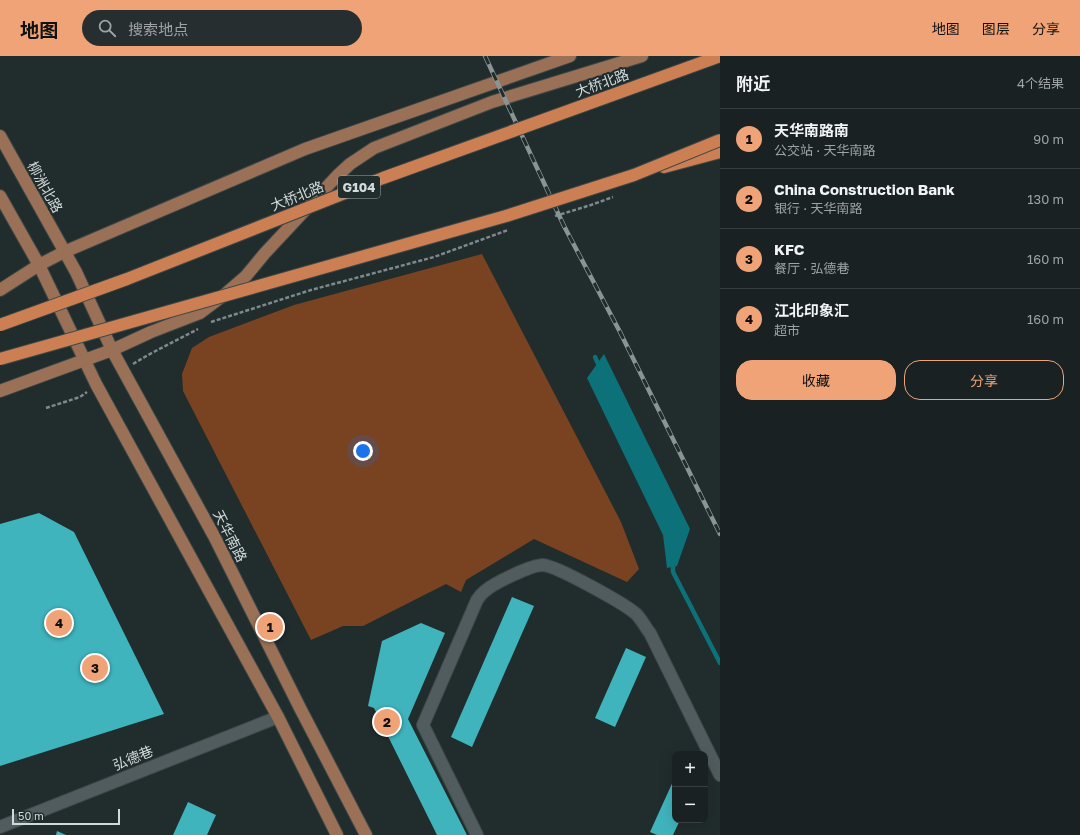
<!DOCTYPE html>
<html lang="zh">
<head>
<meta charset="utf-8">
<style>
	:root { --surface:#192122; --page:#262e2f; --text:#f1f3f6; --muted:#9fa3a5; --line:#373e40; --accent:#efa377 }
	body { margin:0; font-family:"Golos Text","Noto Sans SC",sans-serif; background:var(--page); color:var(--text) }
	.controls { position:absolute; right:12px; bottom:12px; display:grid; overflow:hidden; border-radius:8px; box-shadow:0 4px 16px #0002 }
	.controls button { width:36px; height:36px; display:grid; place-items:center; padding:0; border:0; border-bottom:1px solid var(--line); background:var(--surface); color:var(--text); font:20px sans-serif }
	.scale { position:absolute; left:12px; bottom:10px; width:108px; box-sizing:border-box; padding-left:4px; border:2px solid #d2d9d9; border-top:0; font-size:11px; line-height:14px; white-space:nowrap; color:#d2d9d9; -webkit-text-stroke:3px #212c2d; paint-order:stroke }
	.you { position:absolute; left:363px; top:395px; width:14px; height:14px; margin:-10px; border:3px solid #fff; border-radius:50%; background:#1a73e8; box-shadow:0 0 0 6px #1a73e833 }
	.badge { display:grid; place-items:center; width:26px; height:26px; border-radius:50%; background:var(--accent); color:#111; font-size:13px; font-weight:700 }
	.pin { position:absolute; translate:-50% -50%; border:2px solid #fff; box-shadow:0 1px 4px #0006 }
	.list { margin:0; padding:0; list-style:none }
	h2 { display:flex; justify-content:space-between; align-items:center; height:52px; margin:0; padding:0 16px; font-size:17px }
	h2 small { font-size:13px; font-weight:400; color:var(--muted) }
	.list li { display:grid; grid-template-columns:26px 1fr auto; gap:12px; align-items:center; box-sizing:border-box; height:60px; padding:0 16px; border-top:1px solid var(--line) }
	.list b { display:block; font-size:15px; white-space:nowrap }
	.list p { margin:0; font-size:13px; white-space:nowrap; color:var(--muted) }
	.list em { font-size:13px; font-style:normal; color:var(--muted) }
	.actions { display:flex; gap:8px; padding:12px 16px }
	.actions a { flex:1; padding:9px 0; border:1px solid var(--accent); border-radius:16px; text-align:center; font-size:14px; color:var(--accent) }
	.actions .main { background:var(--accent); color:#111 }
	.icon { flex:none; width:22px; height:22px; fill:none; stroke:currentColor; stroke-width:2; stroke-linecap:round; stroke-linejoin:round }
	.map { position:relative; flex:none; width:720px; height:779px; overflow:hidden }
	header { display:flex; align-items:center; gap:24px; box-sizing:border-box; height:56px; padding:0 20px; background:var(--accent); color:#111 }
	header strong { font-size:19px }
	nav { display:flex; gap:22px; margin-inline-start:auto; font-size:14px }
	.search { width:280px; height:36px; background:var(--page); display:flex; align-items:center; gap:10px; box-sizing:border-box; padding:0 14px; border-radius:22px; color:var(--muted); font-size:15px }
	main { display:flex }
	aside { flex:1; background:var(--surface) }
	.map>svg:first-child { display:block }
</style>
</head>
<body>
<header>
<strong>地图</strong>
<div class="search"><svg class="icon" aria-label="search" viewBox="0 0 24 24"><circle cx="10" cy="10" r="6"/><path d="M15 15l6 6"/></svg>搜索地点</div>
<nav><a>地图</a><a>图层</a><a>分享</a></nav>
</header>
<main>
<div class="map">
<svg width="720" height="779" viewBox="0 0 720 779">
	<rect width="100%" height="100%" fill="#212c2d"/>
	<path fill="#794322" d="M482,198L621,466L639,513L627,526L534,483L466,524L461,536L446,528L363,570H343L311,584L183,335L182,318L192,292L209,281L294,249Z"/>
	<path fill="#0c7178" d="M604,298L690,473L677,510L667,512L663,479L587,322Z"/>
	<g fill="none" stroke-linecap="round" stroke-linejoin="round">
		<g stroke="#0c7178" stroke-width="4.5">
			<path d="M595,301L600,312"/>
			<path d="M673,506V516L720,607"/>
		</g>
	</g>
	<g fill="#3fb4bd">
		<path d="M39,457L74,476L164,658L0,710V468Z"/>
		<path d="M512,541L534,550L472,691L451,681Z"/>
		<path d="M421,567L445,577L408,663L467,779H437L374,652L368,650L382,585Z"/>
		<path d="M626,592L646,601L615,671L595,662Z"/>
		<path d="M675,721V764H680L673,779H657L650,776Z"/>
		<path d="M188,746L216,759L207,779H173Z"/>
		<path d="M57,775L66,779H56Z"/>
	</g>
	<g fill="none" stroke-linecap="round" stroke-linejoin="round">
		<g stroke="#3e4748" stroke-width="14">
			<g id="minor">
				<path d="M0,771L278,661"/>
				<path d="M477,779L423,669L477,544C479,541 481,538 485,535C494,527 531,509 543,509C557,510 623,547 635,557C641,562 645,571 650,577L720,719"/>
			</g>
		</g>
		<g stroke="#3e4748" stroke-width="14">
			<g id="major">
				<path d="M0,80L76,216L112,294L215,482L300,652L366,779"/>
				<path d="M0,140L39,209L96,328L278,661L337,779"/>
				<path d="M0,234L39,209L64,196L305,93L570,0"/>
				<path d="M0,335L112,294L151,276L200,257L224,239L246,220L265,197L337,120L350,108L374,92L492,46L642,0"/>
			</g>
		</g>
		<g stroke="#3e4748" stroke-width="14">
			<path id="highway" d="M664,111L720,96"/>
		</g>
		<g stroke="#808989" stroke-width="2.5" stroke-dasharray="4 2" stroke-linecap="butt">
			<path d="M555,160L591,149L613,141"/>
			<path d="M211,266L311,234L434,201L508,174"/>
			<path d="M133,308L148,299L198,273"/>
			<path d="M46,352L80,341L87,336"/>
		</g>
		<use href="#minor" stroke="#505c5d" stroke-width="12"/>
		<use href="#major" stroke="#9a7156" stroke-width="12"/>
		<use href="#highway" stroke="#cb7f52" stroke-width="12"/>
		<g stroke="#8b9494" stroke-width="4.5">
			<path id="rail" d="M485,0L564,170L620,276L720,478"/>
		</g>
		<use href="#rail" stroke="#212c2d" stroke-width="3" stroke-dasharray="9" stroke-linecap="butt"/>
		<g stroke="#3e4748" stroke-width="14" stroke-linecap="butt">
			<g id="highway-bridge">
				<path d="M0,269L127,223L383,122L720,0"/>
				<path d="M0,303L506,160L634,119L720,84"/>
			</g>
		</g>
		<use href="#highway-bridge" stroke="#cb7f52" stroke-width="12"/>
	</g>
	<g text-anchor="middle" stroke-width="4" stroke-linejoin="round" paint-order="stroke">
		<rect fill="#212c2d" stroke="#9da5a5" stroke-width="1" x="338" y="120" width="42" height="22" rx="3"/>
		<g font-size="13" font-weight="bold" fill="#d2d9d9">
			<text x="359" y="136">G104</text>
		</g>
		<g font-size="14" fill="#d2d9d9" stroke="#212c2d">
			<text transform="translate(602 27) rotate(-20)" y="5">大桥北路</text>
			<text transform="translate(45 131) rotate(61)" y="5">柳洲北路</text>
			<text transform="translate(297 140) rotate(-22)" y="5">大桥北路</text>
			<text transform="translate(230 480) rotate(63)" y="5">天华南路</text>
			<text transform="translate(133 702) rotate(-22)" y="5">弘德巷</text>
		</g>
	</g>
</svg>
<div class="controls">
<button>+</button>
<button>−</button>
</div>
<div class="scale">50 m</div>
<div class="you"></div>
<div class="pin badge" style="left:270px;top:571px">1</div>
<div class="pin badge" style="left:387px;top:666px">2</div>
<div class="pin badge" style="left:95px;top:612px">3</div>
<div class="pin badge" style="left:59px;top:567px">4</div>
</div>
<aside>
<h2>附近<small>4个结果</small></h2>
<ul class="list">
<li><span class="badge">1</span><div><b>天华南路南</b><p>公交站 · 天华南路</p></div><em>90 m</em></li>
<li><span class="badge">2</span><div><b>China Construction Bank</b><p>银行 · 天华南路</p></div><em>130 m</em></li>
<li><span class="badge">3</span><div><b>KFC</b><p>餐厅 · 弘德巷</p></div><em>160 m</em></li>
<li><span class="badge">4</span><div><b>江北印象汇</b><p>超市</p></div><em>160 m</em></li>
</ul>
<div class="actions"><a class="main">收藏</a><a>分享</a></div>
</aside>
</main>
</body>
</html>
